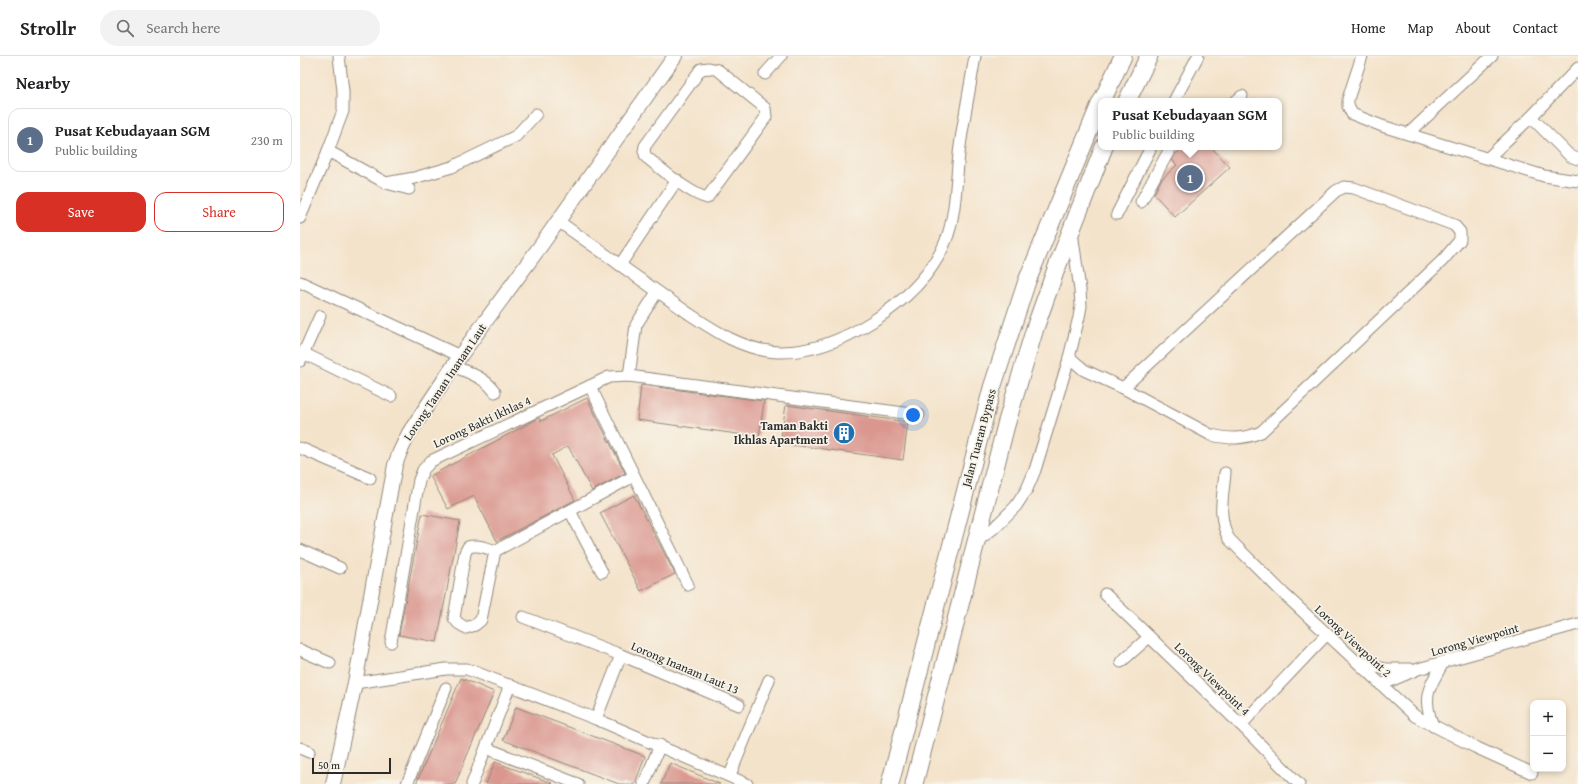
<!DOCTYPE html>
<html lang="en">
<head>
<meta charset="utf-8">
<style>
	:root { --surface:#fff; --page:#f2f2f2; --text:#202124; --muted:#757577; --line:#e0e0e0; --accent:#d93025 }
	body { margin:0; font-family:"Gentium Book Plus",serif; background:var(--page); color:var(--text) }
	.controls { position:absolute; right:12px; bottom:12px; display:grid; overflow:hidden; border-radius:8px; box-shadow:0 2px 6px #0003 }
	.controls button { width:36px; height:36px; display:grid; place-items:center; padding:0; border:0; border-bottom:1px solid var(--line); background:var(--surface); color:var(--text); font:20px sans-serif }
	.scale { position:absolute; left:12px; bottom:10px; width:79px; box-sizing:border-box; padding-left:4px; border:2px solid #2b2b2b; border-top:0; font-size:11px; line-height:14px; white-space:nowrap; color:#2b2b2b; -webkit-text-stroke:3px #f7f3e8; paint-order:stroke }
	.you { position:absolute; left:613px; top:359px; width:14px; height:14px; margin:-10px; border:3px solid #fff; border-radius:50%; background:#1a73e8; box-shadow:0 0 0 6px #1a73e833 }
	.badge { display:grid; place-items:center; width:26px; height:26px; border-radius:50%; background:var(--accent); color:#fff; font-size:13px; font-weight:700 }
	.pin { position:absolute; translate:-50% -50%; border:2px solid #fff; box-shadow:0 1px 4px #0006 }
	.popup { position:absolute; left:798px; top:42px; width:184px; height:52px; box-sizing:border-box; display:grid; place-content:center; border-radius:8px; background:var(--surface); filter:drop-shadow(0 1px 3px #0005); font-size:13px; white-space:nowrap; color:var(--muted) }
	.popup b { font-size:15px; color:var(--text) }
	.popup::after { content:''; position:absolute; left:50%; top:100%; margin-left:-8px; border:8px solid transparent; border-top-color:var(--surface) }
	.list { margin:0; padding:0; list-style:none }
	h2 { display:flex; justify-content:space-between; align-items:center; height:52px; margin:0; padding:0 16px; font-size:17px }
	h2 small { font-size:13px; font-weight:400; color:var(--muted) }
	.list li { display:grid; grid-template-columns:26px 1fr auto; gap:12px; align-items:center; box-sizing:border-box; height:64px; margin:0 8px 8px; padding:0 8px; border:1px solid var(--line); border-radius:12px }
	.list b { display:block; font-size:15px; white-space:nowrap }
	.list p { margin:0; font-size:13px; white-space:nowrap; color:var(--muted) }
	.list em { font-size:13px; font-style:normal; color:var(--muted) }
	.actions { display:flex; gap:8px; padding:12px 16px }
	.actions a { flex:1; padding:9px 0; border:1px solid var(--accent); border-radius:12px; text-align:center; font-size:14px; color:var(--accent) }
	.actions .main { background:var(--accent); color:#fff }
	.icon { flex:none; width:22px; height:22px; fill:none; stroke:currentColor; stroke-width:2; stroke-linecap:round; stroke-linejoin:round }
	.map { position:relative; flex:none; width:1278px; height:728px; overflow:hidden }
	header { display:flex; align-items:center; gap:24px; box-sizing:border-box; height:56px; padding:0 20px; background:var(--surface); border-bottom:1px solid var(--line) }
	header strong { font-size:19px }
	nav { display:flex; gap:22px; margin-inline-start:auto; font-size:14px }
	.search { width:280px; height:36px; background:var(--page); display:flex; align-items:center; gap:10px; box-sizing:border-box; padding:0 14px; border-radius:22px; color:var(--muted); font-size:15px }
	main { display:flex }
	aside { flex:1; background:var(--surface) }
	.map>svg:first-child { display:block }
</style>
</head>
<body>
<header>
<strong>Strollr</strong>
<div class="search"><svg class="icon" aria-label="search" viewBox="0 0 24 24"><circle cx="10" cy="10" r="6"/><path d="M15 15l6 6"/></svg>Search here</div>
<nav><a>Home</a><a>Map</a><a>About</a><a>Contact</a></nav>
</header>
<main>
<aside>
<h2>Nearby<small></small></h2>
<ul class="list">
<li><span class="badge" style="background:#5c6f8a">1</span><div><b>Pusat Kebudayaan SGM</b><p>Public building</p></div><em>230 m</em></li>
</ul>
<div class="actions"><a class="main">Save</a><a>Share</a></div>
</aside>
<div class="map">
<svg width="1278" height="728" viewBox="0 0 1278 728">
	<rect width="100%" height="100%" fill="#f7f3e8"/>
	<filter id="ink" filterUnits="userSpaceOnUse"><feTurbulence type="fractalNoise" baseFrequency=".025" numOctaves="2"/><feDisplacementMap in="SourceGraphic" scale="8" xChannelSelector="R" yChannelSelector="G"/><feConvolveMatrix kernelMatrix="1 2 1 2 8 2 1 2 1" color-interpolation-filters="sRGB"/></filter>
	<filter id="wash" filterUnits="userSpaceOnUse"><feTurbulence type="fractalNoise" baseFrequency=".012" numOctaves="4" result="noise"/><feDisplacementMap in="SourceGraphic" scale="16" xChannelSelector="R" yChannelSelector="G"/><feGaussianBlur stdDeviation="0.9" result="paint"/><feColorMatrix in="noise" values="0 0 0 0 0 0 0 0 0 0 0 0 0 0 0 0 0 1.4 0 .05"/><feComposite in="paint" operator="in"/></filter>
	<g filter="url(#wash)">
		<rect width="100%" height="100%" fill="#f4e3cb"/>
		<g id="blocks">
			<g fill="#da978f">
				<path d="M883,91H911L930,111L875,161L854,138L861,124L877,109L872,104L875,99Z"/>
				<path d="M341,329L464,345L459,381L337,364Z"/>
				<path d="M287,342L325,417L292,435L268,390L252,399L275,444L197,485L174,440L148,453L130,420L239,362L241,365Z"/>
				<path d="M486,349L608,366L603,404L480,387Z"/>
				<path d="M334,439L375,518L341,535L300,457Z"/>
				<path d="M122,458L160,465L137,586L99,579Z"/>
				<path d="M161,622L194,636L155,728H116Z"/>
				<path d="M216,651L345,700L335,728H319L203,684Z"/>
				<path d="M195,706L252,727L251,728H186Z"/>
				<path d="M370,707L420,728H361Z"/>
			</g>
		</g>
	</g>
	<g filter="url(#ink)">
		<use href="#blocks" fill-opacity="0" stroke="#90877b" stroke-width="1"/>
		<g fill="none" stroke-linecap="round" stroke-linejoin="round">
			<g stroke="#90877b" stroke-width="13">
				<g id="minor">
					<path d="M1062,0L1048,43V50L1052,58L1082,70L1244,120L1278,125"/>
					<path d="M409,12L418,14L465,52L466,61L407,142C388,137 362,113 346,101L344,95L345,90L401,13Z"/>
					<path d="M465,18L481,0"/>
					<path d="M874,45L898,0"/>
					<path d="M936,45L942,40"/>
					<path d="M1231,61L1270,100L1278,103"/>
					<path d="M1108,78L1192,0"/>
					<path d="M28,95L86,127L114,122L152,111L216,80L236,58"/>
					<path d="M1188,102L1231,61L1278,12"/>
					<path d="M90,128L109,133"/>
					<path d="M841,146L871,91"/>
					<path d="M817,158L851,91"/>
					<path d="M0,162L28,95L43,55V35L39,0"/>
					<path d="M258,165C279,180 300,194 320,209C343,225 365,241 388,257C415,275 443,294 477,296C511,297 545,283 573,265C606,244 635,217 648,179C656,153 656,125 659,98C663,65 670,33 675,0"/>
					<path d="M320,209L377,124"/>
					<path d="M0,226L160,300"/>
					<path d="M3,297L91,340"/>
					<path d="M769,301L784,314L823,332L911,379C930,383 942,384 961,376L1143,204L1160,184V176L1154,169L1054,132L1044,131L1036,135L823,332"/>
					<path d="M0,305L20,260"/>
					<path d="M153,310C169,317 185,321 195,336"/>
					<path d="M329,320L336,269L357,236"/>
					<path d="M290,330L388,529"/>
					<path d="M0,392L70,422"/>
					<path d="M925,417C923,441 917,461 929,483L984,538L1115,660L1175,691L1232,717"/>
					<path d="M270,455L302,516"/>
					<path d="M675,487L694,472L716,450L727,433L735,414L768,306L779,261L781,250L780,234L772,176"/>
					<path d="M0,494L40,512"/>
					<path d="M195,495L181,564L175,569L166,572L158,567L154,562L165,497L168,491C177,488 186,491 195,495L334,420"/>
					<path d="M805,538L941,669L999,728"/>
					<path d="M223,561L321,599L439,649"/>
					<path d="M91,586L119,424L123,414L131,405L309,321L329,320L619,359"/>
					<path d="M0,594L30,607"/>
					<path d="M821,606L849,581"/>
					<path d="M1059,606L1085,613H1110"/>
					<path d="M55,627L146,613H167L296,663L447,728"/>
					<path d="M1081,629L1118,613L1278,568"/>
					<path d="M296,663L321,599"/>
					<path d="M941,669L1027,578"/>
					<path d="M1133,670C1122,641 1128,633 1143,607"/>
					<path d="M0,692L9,696"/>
					<path d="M186,692L278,728"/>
					<path d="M430,719L469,624"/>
					<path d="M107,728L146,632"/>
					<path d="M172,728L210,629"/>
					<path d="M344,728L360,689"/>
				</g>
			</g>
			<g stroke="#90877b" stroke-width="16">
				<path id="major" d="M33,728L55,627L95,409L100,396L109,377L160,300L239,192L375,0"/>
			</g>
			<g stroke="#90877b" stroke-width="19">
				<g id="highway">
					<path d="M802,45L823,0"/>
					<path d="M827,45L849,0"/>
					<path d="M590,728L692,332L727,225L801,46"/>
					<path d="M614,728L706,369L735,272L755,216L804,91"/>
				</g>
			</g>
			<use href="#minor" stroke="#fff" stroke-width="11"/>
			<use href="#major" stroke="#fff" stroke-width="14"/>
			<use href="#highway" stroke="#fff" stroke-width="17"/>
		</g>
	</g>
	<defs>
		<g id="building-disc" transform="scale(1.15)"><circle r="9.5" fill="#1f6fb2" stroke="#f7f3e8"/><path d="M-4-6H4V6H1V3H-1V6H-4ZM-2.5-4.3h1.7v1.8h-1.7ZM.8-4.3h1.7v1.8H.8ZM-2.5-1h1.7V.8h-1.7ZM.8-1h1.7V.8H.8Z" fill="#fff"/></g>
	</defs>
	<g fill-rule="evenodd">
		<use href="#building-disc" x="544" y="377"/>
	</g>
	<g text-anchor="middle" stroke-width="3.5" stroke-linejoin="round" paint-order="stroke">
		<g font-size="12" fill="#2b2b2b" stroke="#f7f3e8">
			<text transform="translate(145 326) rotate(-56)" y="4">Lorong Taman Inanam Laut</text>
			<text transform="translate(182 366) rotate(-25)" y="4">Lorong Bakti Ikhlas 4</text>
			<text transform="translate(679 382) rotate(-75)" y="4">Jalan Tuaran Bypass</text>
			<text transform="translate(1175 584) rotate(-16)" y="4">Lorong Viewpoint</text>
			<text transform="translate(1053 585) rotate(43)" y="4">Lorong Viewpoint 2</text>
			<text transform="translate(385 612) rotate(23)" y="4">Lorong Inanam Laut 13</text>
			<text transform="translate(912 623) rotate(44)" y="4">Lorong Viewpoint 4</text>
		</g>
		<g font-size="12" font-weight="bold" fill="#2b2b2b" stroke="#f7f3e8" text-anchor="end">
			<text x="528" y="374">Taman Bakti<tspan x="528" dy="14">Ikhlas Apartment</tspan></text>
		</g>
	</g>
</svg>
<div class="controls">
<button>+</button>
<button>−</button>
</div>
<div class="scale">50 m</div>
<div class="you"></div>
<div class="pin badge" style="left:890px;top:122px;background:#5c6f8a">1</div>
<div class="popup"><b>Pusat Kebudayaan SGM</b>Public building</div>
</div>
</main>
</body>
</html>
